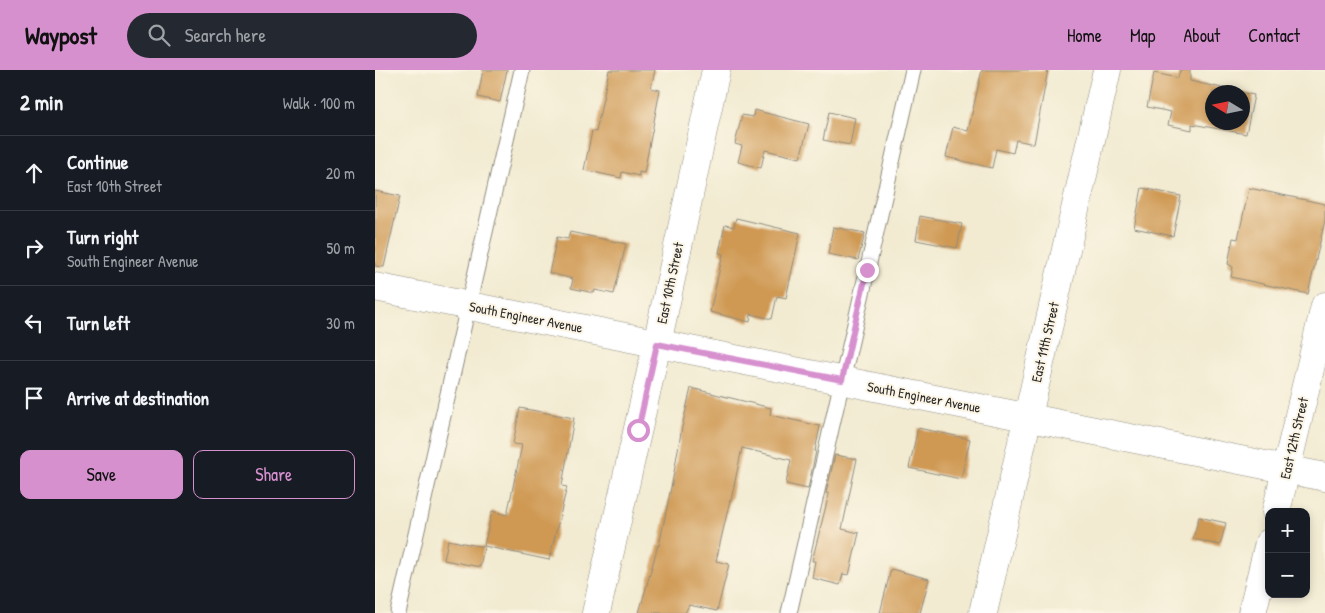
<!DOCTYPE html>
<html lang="en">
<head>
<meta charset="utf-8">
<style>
	:root { --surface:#171b24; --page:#242831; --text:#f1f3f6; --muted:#9ea1a6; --line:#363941; --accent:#d690ce }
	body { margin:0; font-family:"Patrick Hand",sans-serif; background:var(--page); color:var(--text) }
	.controls { position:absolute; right:15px; bottom:15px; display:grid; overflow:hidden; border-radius:10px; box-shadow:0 2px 8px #0003 }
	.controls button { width:45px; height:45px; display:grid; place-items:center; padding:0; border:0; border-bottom:1px solid var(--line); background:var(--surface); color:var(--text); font:25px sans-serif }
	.compass { position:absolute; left:830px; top:15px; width:45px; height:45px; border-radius:50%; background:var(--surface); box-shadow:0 2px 8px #0003; rotate:280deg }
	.stop { position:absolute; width:15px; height:15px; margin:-11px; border:4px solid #d690ce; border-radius:50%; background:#fff }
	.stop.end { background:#d690ce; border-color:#fff; box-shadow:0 1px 5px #0008 }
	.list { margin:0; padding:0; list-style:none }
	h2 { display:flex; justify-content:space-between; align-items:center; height:65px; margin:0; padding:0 20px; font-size:21px }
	h2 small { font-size:16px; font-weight:400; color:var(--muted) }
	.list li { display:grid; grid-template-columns:32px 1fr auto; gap:15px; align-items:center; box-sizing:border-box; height:75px; padding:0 20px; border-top:1px solid var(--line) }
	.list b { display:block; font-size:19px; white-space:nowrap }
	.list p { margin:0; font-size:16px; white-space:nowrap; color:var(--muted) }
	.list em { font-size:16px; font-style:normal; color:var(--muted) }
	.actions { display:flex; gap:10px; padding:15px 20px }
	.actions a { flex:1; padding:11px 0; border:1px solid var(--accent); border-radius:10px; text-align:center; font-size:18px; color:var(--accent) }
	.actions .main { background:var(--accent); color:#111 }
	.icon { flex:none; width:28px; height:28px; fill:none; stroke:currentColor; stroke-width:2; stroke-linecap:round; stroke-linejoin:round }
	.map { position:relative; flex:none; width:950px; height:543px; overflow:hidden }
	header { display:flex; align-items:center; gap:30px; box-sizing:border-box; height:70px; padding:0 25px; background:var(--accent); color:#111 }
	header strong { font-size:24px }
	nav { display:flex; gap:28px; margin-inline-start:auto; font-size:18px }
	.search { width:350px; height:45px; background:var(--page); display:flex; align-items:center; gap:12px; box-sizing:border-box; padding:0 18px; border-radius:28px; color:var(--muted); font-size:19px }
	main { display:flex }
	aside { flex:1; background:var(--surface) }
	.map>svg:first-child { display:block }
</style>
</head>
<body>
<header>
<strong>Waypost</strong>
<div class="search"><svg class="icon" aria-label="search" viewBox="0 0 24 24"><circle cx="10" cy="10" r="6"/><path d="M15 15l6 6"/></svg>Search here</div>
<nav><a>Home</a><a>Map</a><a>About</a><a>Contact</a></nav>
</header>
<main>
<aside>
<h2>2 min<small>Walk · 100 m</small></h2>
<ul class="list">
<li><svg class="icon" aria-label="ahead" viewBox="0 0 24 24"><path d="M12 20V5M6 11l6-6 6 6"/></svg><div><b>Continue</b><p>East 10th Street</p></div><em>20 m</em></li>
<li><svg class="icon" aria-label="right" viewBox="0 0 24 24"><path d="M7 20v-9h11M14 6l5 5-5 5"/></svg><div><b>Turn right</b><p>South Engineer Avenue</p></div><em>50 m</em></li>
<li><svg class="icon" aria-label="left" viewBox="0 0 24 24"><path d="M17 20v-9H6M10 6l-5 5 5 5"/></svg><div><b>Turn left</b></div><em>30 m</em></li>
<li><svg class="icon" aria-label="arrive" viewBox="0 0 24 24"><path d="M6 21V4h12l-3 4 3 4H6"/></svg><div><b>Arrive at destination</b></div></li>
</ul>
<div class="actions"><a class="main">Save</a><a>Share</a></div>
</aside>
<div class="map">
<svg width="950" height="543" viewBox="0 0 950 543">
	<rect width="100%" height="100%" fill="#fcf5e5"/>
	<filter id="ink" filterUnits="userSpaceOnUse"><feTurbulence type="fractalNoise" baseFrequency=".02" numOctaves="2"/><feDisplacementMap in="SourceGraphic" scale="10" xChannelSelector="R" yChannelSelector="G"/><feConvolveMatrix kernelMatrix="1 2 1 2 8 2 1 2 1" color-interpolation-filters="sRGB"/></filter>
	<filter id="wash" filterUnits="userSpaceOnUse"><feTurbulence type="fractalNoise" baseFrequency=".0096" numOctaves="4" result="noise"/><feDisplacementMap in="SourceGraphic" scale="20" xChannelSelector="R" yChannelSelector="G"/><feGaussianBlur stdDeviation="1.12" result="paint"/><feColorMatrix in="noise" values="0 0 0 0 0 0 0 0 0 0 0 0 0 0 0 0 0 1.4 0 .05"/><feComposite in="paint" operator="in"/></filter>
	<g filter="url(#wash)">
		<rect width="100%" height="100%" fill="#f2ebd2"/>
		<g id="blocks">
			<g fill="#cf9952" fill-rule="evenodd">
				<path d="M108,0H132L125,32L103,27Z"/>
				<path d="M234,0H280L276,18L285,20L269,103L264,102V106L247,102L246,108L209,100L217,61L221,62Z"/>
				<path d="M607,0H673L659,74L641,70L638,83L621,79L617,98L571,87L578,57L593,61Z"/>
				<path d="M805,0H815V11L879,25L871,64L817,54V60L793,55L796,42L772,37L779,3L803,8ZM838,22H868V52H838Z"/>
				<path d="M379,40L434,54L425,88L390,80L386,98L363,92L367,76L360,74L367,45L378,47Z"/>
				<path d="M454,42L480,48L475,75L448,70Z"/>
				<path d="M767,118L806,126L798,166L759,158Z"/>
				<path d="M874,118L950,134V150L933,224L856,207L858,197L853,194L858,168L863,169Z"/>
				<path d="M0,121L25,126L9,197L0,196Z"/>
				<path d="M545,146L587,154L582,178L541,170Z"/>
				<path d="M361,148L425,163L411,228L402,226L397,249L376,244L375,252L335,242L348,184L344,183L350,155L359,157Z"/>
				<path d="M458,157L490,163L483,190L453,184Z"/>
				<path d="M195,162L251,174L239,224L220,220L219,223L196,218L198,209L174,203L182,167L193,169Z"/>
				<path d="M316,318L396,338L395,345L445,356L440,381H441L433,419L411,414L416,390L367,378L356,430H355L341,491L354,494L342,541L314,535L310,543H264L283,475L284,476L298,408L307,357Z"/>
				<path d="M145,338L199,348L187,416L192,417L174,490L109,476L117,441L132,445L147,375L138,374Z"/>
				<path d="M543,358L595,369L586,409L534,398Z"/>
				<path d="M460,385L482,389L467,459L484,463L474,505L468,504L465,515L437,508L440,491H437L454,424L451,423Z"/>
				<path d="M824,447L851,453L845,475L818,469Z"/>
				<path d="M73,470L109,477L105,497L69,490Z"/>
				<path d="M516,499L554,509L545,543H505Z"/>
			</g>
		</g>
	</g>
	<g filter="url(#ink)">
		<use href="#blocks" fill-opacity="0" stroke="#8e8b7e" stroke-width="1"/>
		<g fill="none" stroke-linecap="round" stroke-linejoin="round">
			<g stroke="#8e8b7e" stroke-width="17">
				<g id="service">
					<path d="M23,543L147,0"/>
					<path d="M414,543L538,0"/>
				</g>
			</g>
			<g stroke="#8e8b7e" stroke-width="29">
				<g id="minor">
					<path d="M221,543L277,297L341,0"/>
					<path d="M608,543L732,0"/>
				</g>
			</g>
			<g stroke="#8e8b7e" stroke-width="29">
				<g id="tertiary">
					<path d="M0,217L950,407"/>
					<path d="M901,442L950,236"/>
					<path d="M877,543L894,473"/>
				</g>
			</g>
			<use href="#service" stroke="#fff" stroke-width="15"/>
			<use href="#minor" stroke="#fff" stroke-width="28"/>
			<use href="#tertiary" stroke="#fff" stroke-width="28"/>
		</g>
	</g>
	<g fill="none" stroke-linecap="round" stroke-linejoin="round" filter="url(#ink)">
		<path stroke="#d690ce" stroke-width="6" d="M263,360L282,274L467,310L492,200"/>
	</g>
	<g text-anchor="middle" stroke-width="4" stroke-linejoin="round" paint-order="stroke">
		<g font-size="14" fill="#2b2b2b" stroke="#fcf5e5">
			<text transform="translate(295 213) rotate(-78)" y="5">East 10th Street</text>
			<text transform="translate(151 247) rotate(11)" y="5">South Engineer Avenue</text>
			<text transform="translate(670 272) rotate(-77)" y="5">East 11th Street</text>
			<text transform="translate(549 327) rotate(11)" y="5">South Engineer Avenue</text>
			<text transform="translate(919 368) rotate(-77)" y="5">East 12th Street</text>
		</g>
	</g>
</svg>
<div class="controls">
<button>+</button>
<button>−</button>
</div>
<svg class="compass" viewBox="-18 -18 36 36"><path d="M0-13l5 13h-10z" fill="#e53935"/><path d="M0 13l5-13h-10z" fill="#9ea1a6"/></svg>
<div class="stop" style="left:263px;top:360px"></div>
<div class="stop end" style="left:492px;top:200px"></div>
</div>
</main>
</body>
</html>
